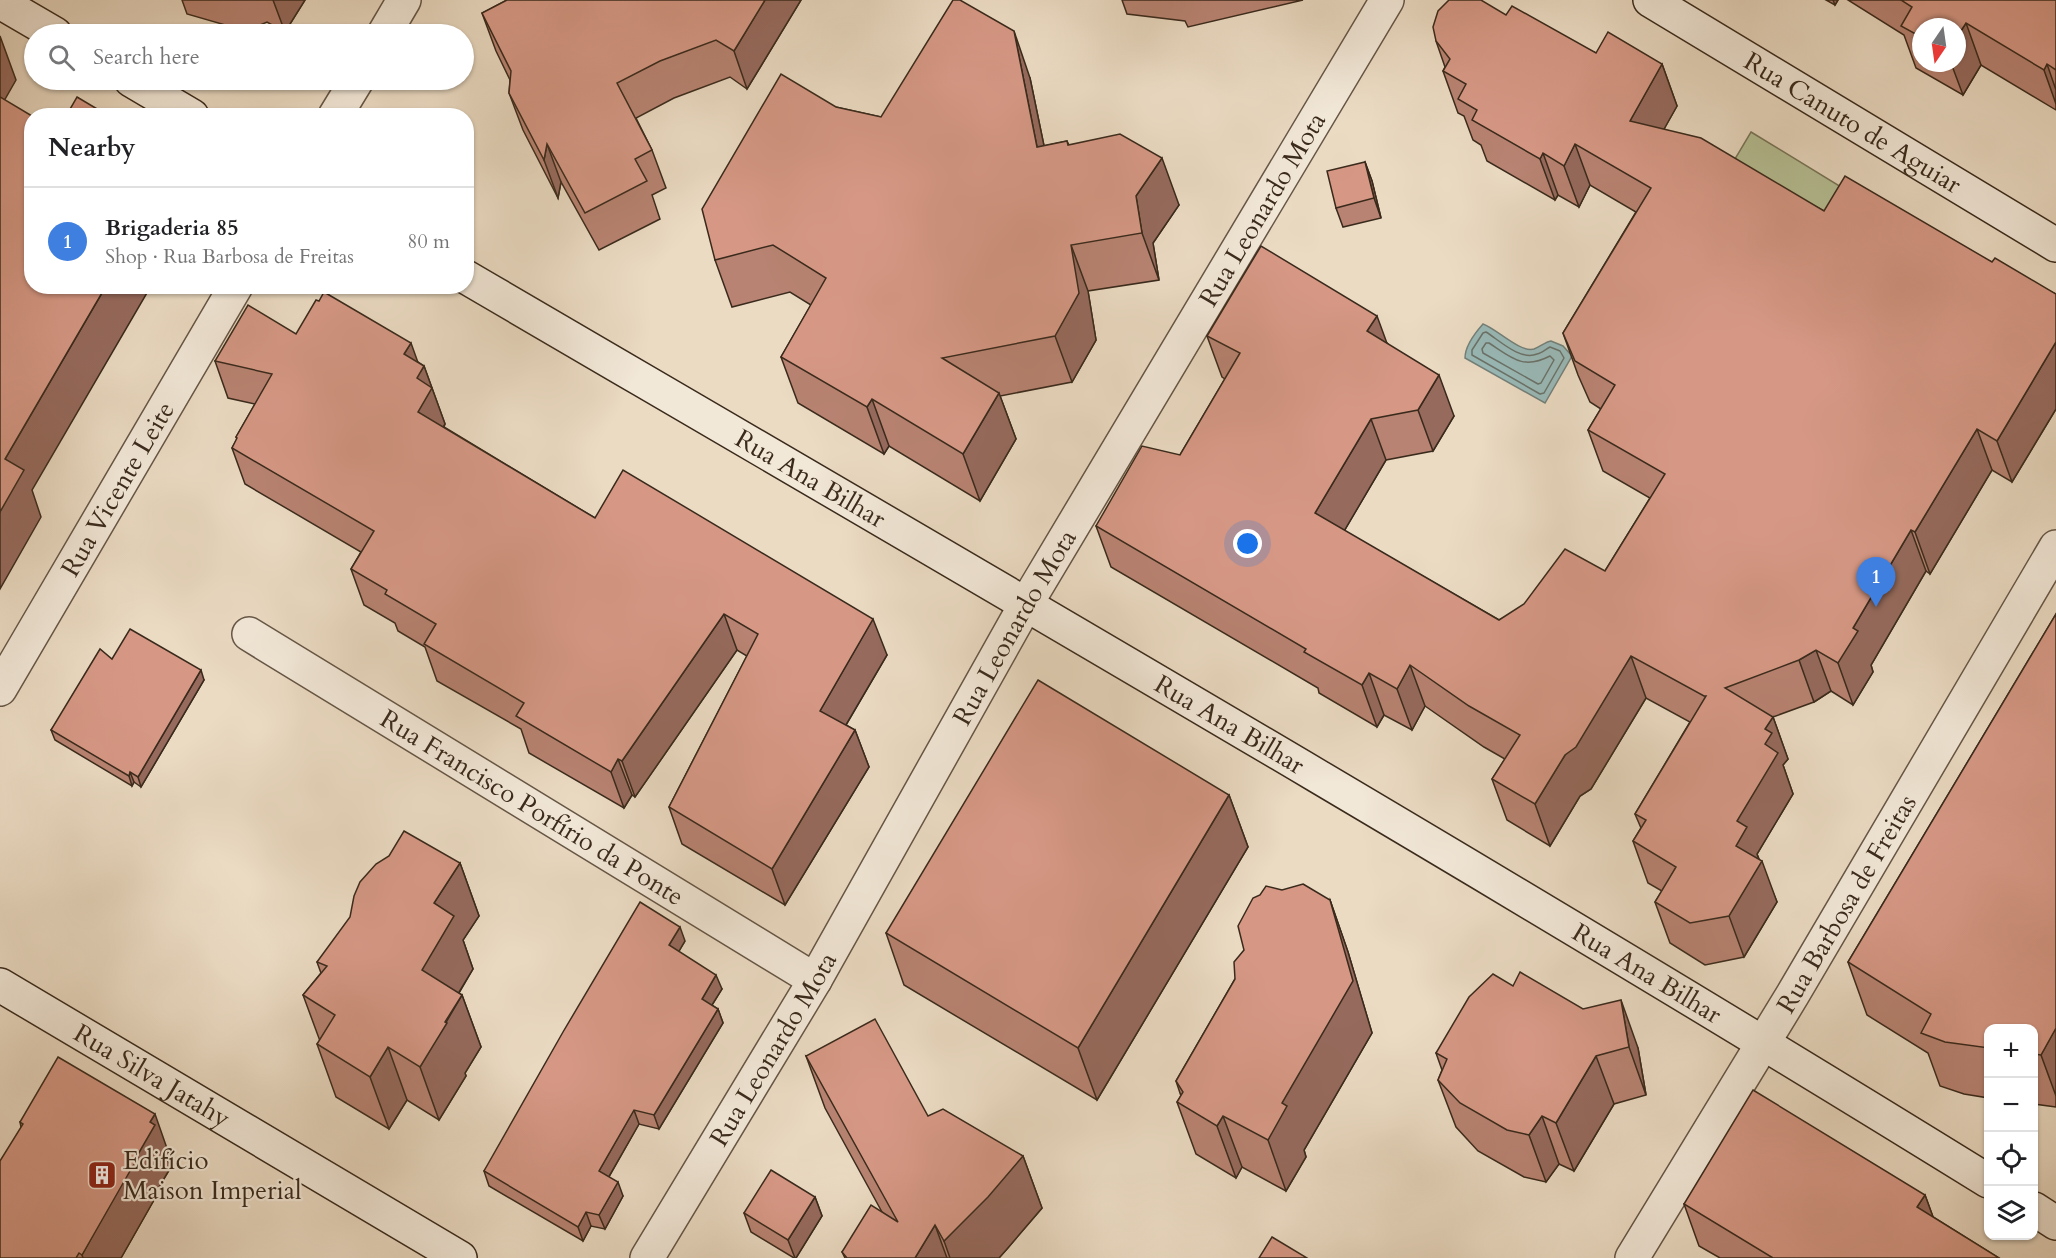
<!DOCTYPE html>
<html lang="en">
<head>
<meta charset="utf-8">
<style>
	:root { --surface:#fff; --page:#f6f6f6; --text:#202124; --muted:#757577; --line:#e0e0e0; --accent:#0b8043 }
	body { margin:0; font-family:Cardo,serif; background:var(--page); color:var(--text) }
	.controls { position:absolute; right:18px; bottom:18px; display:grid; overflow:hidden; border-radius:12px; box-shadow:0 2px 4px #0004 }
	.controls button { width:54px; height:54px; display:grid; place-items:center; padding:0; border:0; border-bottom:2px solid var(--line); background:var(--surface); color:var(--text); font:30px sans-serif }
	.compass { position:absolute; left:1912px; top:18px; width:54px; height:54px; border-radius:50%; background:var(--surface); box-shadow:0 2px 4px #0004; rotate:193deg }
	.you { position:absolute; left:1248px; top:544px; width:21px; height:21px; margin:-15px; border:4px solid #fff; border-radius:50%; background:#1a73e8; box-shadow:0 0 0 9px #1a73e833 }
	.badge { display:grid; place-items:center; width:39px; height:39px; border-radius:50%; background:var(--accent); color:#fff; font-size:20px; font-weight:700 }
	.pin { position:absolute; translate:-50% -50px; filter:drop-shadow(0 2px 3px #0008) }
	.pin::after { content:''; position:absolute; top:32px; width:21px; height:18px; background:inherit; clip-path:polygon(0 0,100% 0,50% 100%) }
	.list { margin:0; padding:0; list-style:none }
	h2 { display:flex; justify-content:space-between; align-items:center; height:78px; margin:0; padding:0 24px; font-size:26px }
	h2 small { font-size:20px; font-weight:400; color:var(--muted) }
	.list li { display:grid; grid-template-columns:39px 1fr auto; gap:18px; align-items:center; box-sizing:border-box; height:108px; padding:0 24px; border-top:2px solid var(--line) }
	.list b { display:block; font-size:22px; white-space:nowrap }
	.list p { margin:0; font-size:20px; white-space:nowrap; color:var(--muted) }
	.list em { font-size:20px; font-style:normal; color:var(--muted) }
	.icon { flex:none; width:33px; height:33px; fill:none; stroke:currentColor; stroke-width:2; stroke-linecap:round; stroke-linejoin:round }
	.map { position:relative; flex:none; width:2056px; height:1258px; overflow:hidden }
	.search { position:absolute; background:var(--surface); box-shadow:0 2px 4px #0004; left:24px; top:24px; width:450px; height:66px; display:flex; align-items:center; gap:15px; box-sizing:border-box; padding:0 21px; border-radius:33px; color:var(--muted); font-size:22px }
	.panel { position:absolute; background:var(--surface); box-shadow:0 2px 4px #0004; left:24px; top:108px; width:450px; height:186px; border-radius:24px }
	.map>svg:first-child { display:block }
</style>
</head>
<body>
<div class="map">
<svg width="2056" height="1258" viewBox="0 0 2056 1258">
	<rect width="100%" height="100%" fill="#ebdbc3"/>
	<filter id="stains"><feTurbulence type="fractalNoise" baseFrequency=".00333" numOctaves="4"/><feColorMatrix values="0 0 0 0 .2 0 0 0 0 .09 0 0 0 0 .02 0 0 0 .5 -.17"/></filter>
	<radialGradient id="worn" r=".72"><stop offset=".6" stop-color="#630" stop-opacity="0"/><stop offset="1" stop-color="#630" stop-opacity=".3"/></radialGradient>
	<path fill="#b6c095" stroke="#787558" stroke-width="1.5" d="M1751,132L1864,201L1835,248L1723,179Z"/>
	<path fill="#99bab8" stroke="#73807a" stroke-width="1.5" d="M1483,324C1497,329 1520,353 1534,349C1540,347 1545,342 1551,341L1563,346L1572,356L1545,403L1465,358C1465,347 1475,333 1483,324Z"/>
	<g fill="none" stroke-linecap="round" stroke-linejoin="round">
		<g stroke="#6a726a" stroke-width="1.5">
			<path d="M1486,332C1499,340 1520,361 1537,354C1542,353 1546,349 1550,347L1560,351L1564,358L1544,393L1540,394L1472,355V350L1483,333Z"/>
			<path d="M1486,343H1489C1512,358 1523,370 1550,356L1554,360L1541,383L1538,384L1483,353L1482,349Z"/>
		</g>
		<g stroke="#665646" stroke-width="36">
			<g id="street">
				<path d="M384,34L404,0"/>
				<path d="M335,116L357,80"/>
				<path id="s1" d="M249,634L815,980"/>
				<path id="s2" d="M0,689L236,286"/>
				<path id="s3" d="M647,1258L815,980L1026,604L1387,0"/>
				<path id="s4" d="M1632,1258L1793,994L2056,547"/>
			</g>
		</g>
		<g stroke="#3a2a1c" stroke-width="36">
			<g id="secondary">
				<path id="s5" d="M1650,0L2056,245"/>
				<path d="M0,2L55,34"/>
				<path d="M131,80L192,116"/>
				<path id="s6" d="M466,277C976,575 1487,871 1988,1181"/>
				<path id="s7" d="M0,985L460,1258"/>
				<path d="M2034,1209L2056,1223"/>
			</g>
		</g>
		<use href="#street" stroke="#f2e8d8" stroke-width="33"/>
		<use href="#secondary" stroke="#f2e8d8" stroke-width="33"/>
	</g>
	<g fill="#b88372" stroke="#3a2a1c" stroke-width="1.5" fill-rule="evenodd">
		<path d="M182,0H305L285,32L267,22L246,31L187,14Z"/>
		<path d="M507,0H801L747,89L730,77L674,98L636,118L652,150L666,188L652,195L660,219L599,250L561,182L558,198L523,130L509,93L510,80L496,51L482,13Z"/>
		<path d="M1122,0H1303L1188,27L1185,21L1127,14Z"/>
		<path d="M1826,0H1838L1835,5Z"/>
		<path d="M1848,0H2056V110L1981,65L1963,95L1916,68L1904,35ZM1921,27H1957V63H1921Z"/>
		<path d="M1506,15L1596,53L1662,64L1677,106L1664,129L1824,211L1992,262L2056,294V409L2012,482L1992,470L1930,574L1926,571L1871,665L1873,672L1853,705L1831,691L1814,702L1773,717L1788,759L1783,765L1793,794L1757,854L1777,902L1744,957L1705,965L1670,943L1655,902L1662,891L1648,883L1633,841L1641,828L1635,814L1690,722L1646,698L1591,789L1580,796L1550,846L1507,820L1492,779L1505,759L1484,747L1425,706L1412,730L1384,715L1377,727L1319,693L1318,688L1111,567L1096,526L1180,455L1225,379L1222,377L1207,336L1387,343L1454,416L1433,451L1386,460L1344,531L1499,620L1605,571L1650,498L1603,471L1588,430L1601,409L1590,402L1578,375L1563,333L1636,212L1590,185L1579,207L1558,195L1555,200L1487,161L1481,145L1473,140L1464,116L1458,113L1443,71L1445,67L1436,41Z"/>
		<path d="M1030,78L1044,146L1067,141L1069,145L1179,205L1153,243L1159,280L1088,291L1096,340L1072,382L1000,396L1016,439L980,501L889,446L884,454L798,403L781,357L811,305L790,292L732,307L715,260L836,107L881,117Z"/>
		<path d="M1365,162L1372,181L1381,218L1343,227L1336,208Z"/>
		<path d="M215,361L418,362L424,366L445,424L444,427L595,518L887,655L846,725L855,730L869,767L785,905L682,844L669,807L747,656L737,650L635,797L632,795L624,808L529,753L521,729L437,681L425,647L398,631L395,623L364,605L351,569L361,552L245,484L232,448L237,439L236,437L255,404L228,398Z"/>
		<path d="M2056,614V1107L2034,1104V1029H1989V1098L1964,1094L1940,1086L1928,1053L1867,1015L1848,962Z"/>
		<path d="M112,659L204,680L141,787L134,782L132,786L55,740L51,730Z"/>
		<path d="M1229,795L1248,847L1097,1100L904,985L886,933Z"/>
		<path d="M460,863L479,916L463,940L473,969L459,993L462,995L481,1047L465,1073L466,1076L439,1120L407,1100L389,1129L336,1097L317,1044L320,1041L303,995L321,973L317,962Z"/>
		<path d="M1330,900L1348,952L1372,1033L1304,1150L1306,1157L1286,1191L1242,1167L1236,1178L1196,1154L1177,1102L1181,1096L1176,1081L1235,979Z"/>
		<path d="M685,941L678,952L722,989L712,1005L718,1009L723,1023L659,1129L639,1124L609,1177L623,1196L605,1229L591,1226L583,1241L489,1186L484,1171Z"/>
		<path d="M1513,986L1638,1048L1646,1095L1614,1104L1574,1171L1559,1164L1546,1182L1524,1177L1478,1151L1456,1127L1438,1080L1442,1070L1436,1053Z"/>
		<path d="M806,1056L928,1116L1023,1156L1042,1208L1007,1249L999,1258H845L842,1252L882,1212L825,1108Z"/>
		<path d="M20,1122L170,1157L168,1161L171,1167L153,1197L154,1200L121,1258H0L21,1127Z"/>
		<path d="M1925,1195L1933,1217L1999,1258H1720L1699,1246L1684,1204Z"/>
		<path d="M815,1197L822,1216L796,1258H794L751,1232L744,1213Z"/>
	</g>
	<g fill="#966a5d" stroke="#3a2a1c" stroke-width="1.5">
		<path d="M273,0H305L285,32Z"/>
		<path d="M765,0H801L747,89L734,51Z"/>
		<path d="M1833,0H1838L1835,5Z"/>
		<path d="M1966,23L1981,65L1963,95L1951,63H1957V37Z"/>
		<path d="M1014,31L1030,78L1054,194L1037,147Z"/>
		<path d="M0,36L16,80L0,108Z"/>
		<path d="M1662,64L1677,106L1645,163L1630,121Z"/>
		<path d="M2047,64L2056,90V104L2044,70Z"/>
		<path d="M547,144L561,182L558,198L544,160Z"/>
		<path d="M1575,144L1590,185L1579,207L1564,166Z"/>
		<path d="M1543,153L1558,195L1555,200L1540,159Z"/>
		<path d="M1162,158L1179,205L1153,243L1159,280L1142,233L1136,196Z"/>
		<path d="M1365,162L1372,181L1381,218L1374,198Z"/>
		<path d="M1071,245L1088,291L1096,340L1072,382L1055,336Z"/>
		<path d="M106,286H151L32,490L41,517L0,589V512L5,459Z"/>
		<path d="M1377,316L1392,357L1367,331Z"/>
		<path d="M2056,342V409L2012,482L1997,441Z"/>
		<path d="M411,343L421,371L424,366L445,424L431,448L418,412L404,354Z"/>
		<path d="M1439,375L1454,416L1433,451L1418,410Z"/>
		<path d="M999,393L1016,439L980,501L963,454Z"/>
		<path d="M872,399L889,446L884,454L867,407Z"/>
		<path d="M1371,419L1386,460L1330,555L1315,513Z"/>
		<path d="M1977,429L1992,470L1930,574L1915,532Z"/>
		<path d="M1911,530L1926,571L1871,665L1873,672L1853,705L1838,663L1853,628Z"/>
		<path d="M724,614L737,650L635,797L622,761Z"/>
		<path d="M873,619L887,655L833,747L820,711Z"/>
		<path d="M1816,650L1831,691L1814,702L1799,660Z"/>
		<path d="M1631,656L1646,698L1591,789L1580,796L1550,846L1535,804L1565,755Z"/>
		<path d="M1410,665L1425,706L1412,730L1397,689Z"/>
		<path d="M201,670L204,680L141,787L138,777Z"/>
		<path d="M1369,673L1384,715L1377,727L1362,685Z"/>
		<path d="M1773,717L1788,759L1783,765L1793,794L1757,854L1760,863L1762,861L1777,902L1744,957L1729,916L1737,821L1765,744V729Z"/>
		<path d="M855,730L869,767L785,905L772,869Z"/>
		<path d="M618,759L632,795L624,808L611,772Z"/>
		<path d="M130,772L134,782L132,786L129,776Z"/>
		<path d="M1229,795L1248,847L1097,1100L1078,1048Z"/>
		<path d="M460,863L479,916L463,940L473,969L441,1022L422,970L434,903Z"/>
		<path d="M1330,900L1348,952L1372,1033L1304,1150L1306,1157L1286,1191L1268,1140L1282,1103Z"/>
		<path d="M680,927L685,941L674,960L669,945Z"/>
		<path d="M716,975L722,989L707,1013L702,999Z"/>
		<path d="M462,995L481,1047L465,1073L466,1076L439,1120L420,1067Z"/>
		<path d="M1621,1000L1638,1048L1646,1095L1629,1047Z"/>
		<path d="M718,1009L723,1023L659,1129L654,1115Z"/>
		<path d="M2056,1028V1096L2041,1055Z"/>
		<path d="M388,1047L407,1100L389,1129L370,1077Z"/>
		<path d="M1596,1056L1614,1104L1574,1171L1556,1123Z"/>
		<path d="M634,1110L639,1124L604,1185L599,1171Z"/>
		<path d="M155,1114L170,1157L168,1161L171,1167L153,1197L154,1200L121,1258H83L82,1255L137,1156L150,1122Z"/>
		<path d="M1223,1116L1242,1167L1236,1178L1217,1126Z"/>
		<path d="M1542,1116L1559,1164L1546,1182L1529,1135Z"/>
		<path d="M1023,1156L1042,1208L1007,1249L999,1258H950L944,1241Z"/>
		<path d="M618,1182L623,1196L605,1229L599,1215Z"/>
		<path d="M1925,1195L1940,1236L1917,1207Z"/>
		<path d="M815,1197L822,1216L796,1258H795L788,1240Z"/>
		<path d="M586,1212L591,1226L583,1241L578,1227Z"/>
		<path d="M935,1225L947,1258H915Z"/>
	</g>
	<g fill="#d69885" stroke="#3a2a1c" stroke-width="1.5">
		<path d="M507,0H765L734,51L716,40L660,61L617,83L652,150L635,159L647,181L585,213L547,144L544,160L509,93L511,71L482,13Z"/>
		<path d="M953,0H960L1014,31L1037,147L1067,141L1068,145L1120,134L1162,158L1136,196L1142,233L1071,245L1079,293L1055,336L942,358L999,393L963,454L872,399L867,407L781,357L826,278L773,245L715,260L702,209L781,74L836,107L881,117Z"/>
		<path d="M1449,0H1481L1506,15L1512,6L1596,53L1608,32L1662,64L1630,121L1701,138L1824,211L1845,176L1992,262L1995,258L2056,294V342L1997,441L1977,429L1915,532L1911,530L1853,628L1858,631L1838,663L1816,650L1799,660L1725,688L1773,717L1765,729L1772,733L1765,744L1778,753L1737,821L1747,827L1736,846L1762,861L1729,916L1690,923L1655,902L1676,867L1633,841L1646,820L1635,814L1706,696H1704L1631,656L1576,747L1565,755L1535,804L1492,779L1520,735L1469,706L1410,665L1397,689L1369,673L1362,685L1304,652L1306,649L1096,526L1142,446L1180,455L1240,353L1207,336L1261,246L1377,316L1367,331L1439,375L1418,410L1371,419L1315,513L1499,620L1524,604L1565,549L1605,571L1665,474L1588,430L1615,385L1575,361L1563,333L1651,188L1575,144L1564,166L1543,153L1540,159L1472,120L1477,110L1458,99L1466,84L1443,71L1450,59L1436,41L1433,27L1438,11Z"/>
		<path d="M1901,0H2056V70L2047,64L2044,70L1966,23L1957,37V27H1921V37L1901,26L1912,7Z"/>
		<path d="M0,97L32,116V286H106L5,459L24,470L0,512Z"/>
		<path d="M77,97L109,116H66Z"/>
		<path d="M1365,162L1374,198L1336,208L1327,171Z"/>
		<path d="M324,292L411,343L404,354L424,366L417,378L432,388L418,412L595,518L623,470L873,619L820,711L855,730L772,869L669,807L758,634L724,614L622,761L618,759L611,772L516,716L524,703L424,644L436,624L385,594L387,590L351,569L374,531L232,448L237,438L236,437L272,374L215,361L248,305L296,334L316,300L319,301Z"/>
		<path d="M2056,614V1028L2041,1055L2034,1054V1029H1989V1048L1945,1042L1921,1033L1931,1014L1848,962Z"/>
		<path d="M130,629L201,670L138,777L130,772L129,776L51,730L100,649L112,659Z"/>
		<path d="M1038,680L1229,795L1078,1048L886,933Z"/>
		<path d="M404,831L460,863L434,903L454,916L422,970L462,995L445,1022L447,1023L420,1067L388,1047L370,1077L317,1044L335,1015L303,995L327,966L317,962L350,917L354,896L360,882L376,864L389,856Z"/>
		<path d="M1303,884L1330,900L1353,981L1282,1103L1287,1106L1268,1140L1223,1116L1217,1126L1177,1102L1183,1092L1176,1081L1235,979L1234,962L1244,950L1238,926L1253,898L1260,895L1266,886L1282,890Z"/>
		<path d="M640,902L680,927L669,945L716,975L702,999L718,1009L654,1115L634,1110L599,1171L618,1182L599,1215L586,1212L578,1227L484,1171L563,1032Z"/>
		<path d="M1520,972L1583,1009L1621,1000L1629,1047L1596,1056L1556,1123L1542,1116L1529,1135L1507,1130L1460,1103L1438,1080L1447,1059L1436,1053L1469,997L1493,974L1513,986Z"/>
		<path d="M875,1019L928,1116L943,1109L1023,1156L988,1197L944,1241L935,1225L915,1258H847L842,1252L871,1205L898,1222L806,1056Z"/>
		<path d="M58,1057L155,1114L150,1122L155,1125L137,1156L138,1157L82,1255L79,1253L76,1258H0V1161L23,1124L20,1122Z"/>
		<path d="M1753,1090L1925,1195L1917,1207L1999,1258H1773L1684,1204Z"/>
		<path d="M771,1170L815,1197L788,1240L744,1213Z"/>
		<path d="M1272,1237L1307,1258H1259Z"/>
	</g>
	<defs>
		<g id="building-square" transform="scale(1.5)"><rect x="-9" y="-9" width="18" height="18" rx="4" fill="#8f2418" stroke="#f2e8d8"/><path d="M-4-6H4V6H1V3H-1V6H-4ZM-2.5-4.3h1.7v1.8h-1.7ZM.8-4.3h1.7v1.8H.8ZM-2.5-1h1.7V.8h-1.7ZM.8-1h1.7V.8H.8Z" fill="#fff"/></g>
	</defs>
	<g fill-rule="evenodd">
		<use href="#building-square" x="102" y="1175"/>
	</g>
	<g text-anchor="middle" stroke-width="4.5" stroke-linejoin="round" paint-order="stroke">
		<g font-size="26" fill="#3a2a1c" stroke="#f2e8d8">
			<text dy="9" stroke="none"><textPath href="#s5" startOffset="237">Rua Canuto de Aguiar</textPath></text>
			<text dy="9" stroke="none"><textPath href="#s3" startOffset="1216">Rua Leonardo Mota</textPath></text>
			<text dy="9" stroke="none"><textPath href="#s6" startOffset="399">Rua Ana Bilhar</textPath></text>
			<text dy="9" stroke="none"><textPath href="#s2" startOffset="232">Rua Vicente Leite</textPath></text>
			<text dy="9" stroke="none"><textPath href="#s3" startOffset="730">Rua Leonardo Mota</textPath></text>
			<text dy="9" stroke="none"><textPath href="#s6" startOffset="885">Rua Ana Bilhar</textPath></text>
			<text dy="9" stroke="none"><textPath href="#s1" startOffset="332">Rua Francisco Porfírio da Ponte</textPath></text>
			<text dy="9" stroke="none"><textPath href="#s4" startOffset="414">Rua Barbosa de Freitas</textPath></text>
			<text dy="9" stroke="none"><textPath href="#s6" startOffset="1371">Rua Ana Bilhar</textPath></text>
			<text dy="9" stroke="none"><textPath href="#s3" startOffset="244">Rua Leonardo Mota</textPath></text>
			<text dy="9" stroke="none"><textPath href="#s7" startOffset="177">Rua Silva Jatahy</textPath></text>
		</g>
		<g font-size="26" fill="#3a2a1c" stroke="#f2e8d8" text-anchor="start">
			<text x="123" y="1169">Edifício<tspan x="123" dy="30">Maison Imperial</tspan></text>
		</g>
	</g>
	<rect width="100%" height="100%" filter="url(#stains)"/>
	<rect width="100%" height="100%" fill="url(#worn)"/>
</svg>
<div class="controls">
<button>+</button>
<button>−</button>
<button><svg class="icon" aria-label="locate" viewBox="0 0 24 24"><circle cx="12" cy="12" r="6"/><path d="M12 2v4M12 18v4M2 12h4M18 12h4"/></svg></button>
<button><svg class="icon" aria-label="layers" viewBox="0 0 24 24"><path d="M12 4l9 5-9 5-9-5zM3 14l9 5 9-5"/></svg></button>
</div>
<svg class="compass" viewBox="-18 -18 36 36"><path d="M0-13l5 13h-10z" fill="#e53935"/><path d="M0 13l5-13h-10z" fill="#757577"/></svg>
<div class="you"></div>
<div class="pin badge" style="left:1876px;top:607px;background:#3f7fe0">1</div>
<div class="search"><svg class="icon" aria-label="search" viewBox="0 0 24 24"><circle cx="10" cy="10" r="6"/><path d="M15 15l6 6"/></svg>Search here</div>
<section class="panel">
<h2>Nearby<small></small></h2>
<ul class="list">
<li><span class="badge" style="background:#3f7fe0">1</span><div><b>Brigaderia 85</b><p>Shop · Rua Barbosa de Freitas</p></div><em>80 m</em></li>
</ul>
</section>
</div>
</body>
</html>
